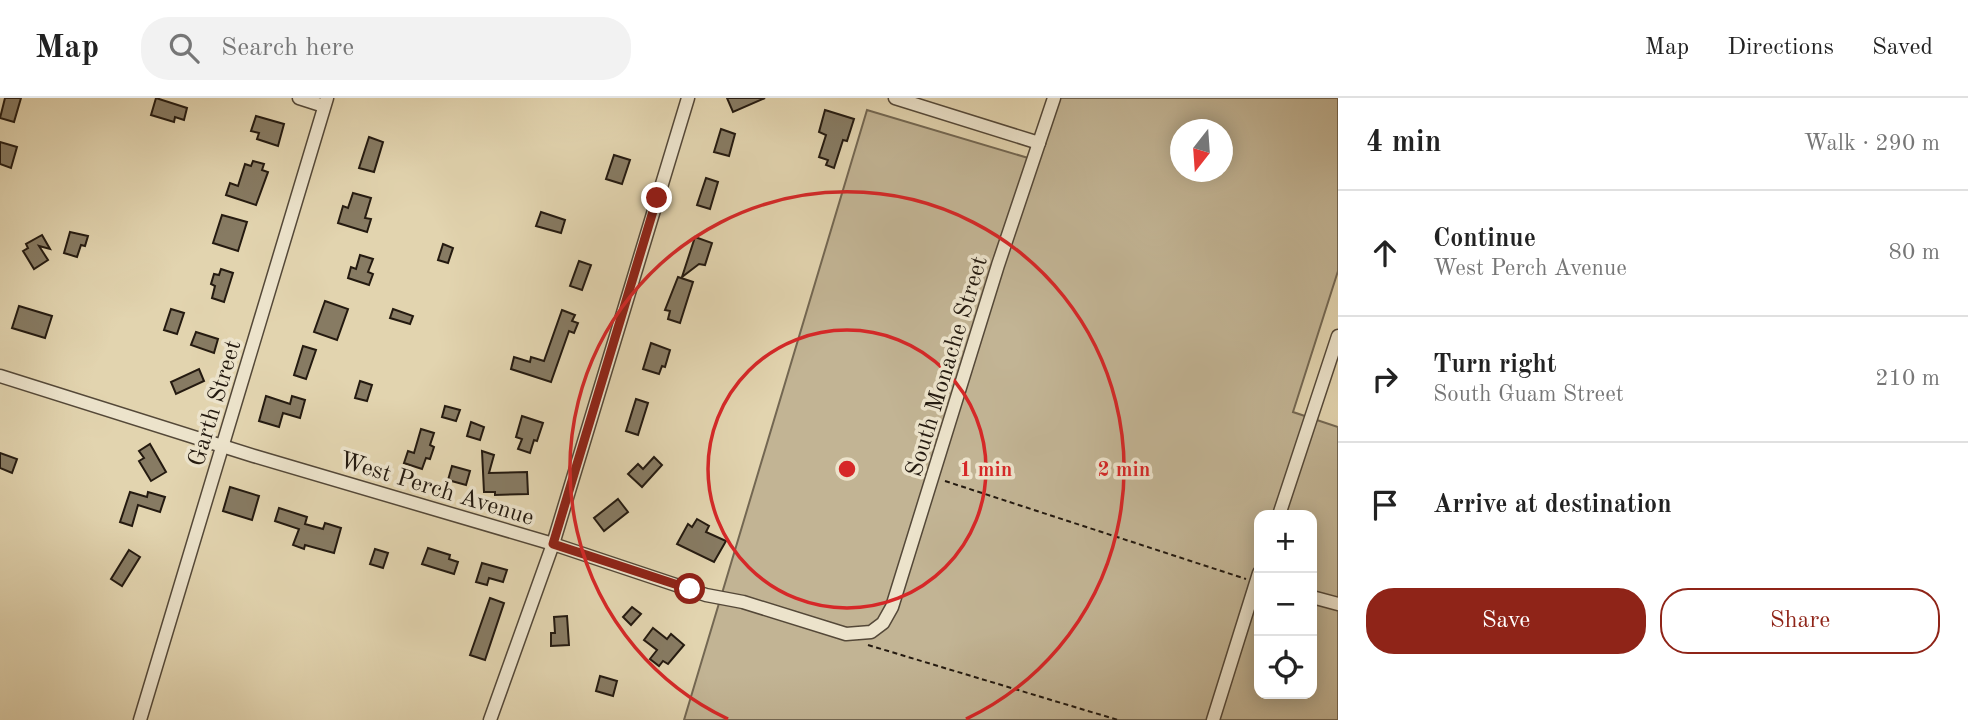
<!DOCTYPE html>
<html lang="en">
<head>
<meta charset="utf-8">
<style>
	:root { --surface:#fff; --page:#f2f2f2; --text:#222; --muted:#767676; --line:#e0e0e0; --accent:#8f2418 }
	body { margin:0; font-family:"Old Standard TT",serif; background:var(--page); color:var(--text) }
	.controls { position:absolute; right:21px; bottom:21px; display:grid; overflow:hidden; border-radius:14px; box-shadow:0 4px 18px #0003 }
	.controls button { width:63px; height:63px; display:grid; place-items:center; padding:0; border:0; border-bottom:2px solid var(--line); background:var(--surface); color:var(--text); font:35px sans-serif }
	.compass { position:absolute; left:1170px; top:21px; width:63px; height:63px; border-radius:50%; background:var(--surface); box-shadow:0 4px 18px #0003; rotate:197deg }
	.stop { position:absolute; width:21px; height:21px; margin:-16px; border:5px solid #8f2418; border-radius:50%; background:#fff }
	.stop.end { background:#8f2418; border-color:#fff; box-shadow:0 2px 7px #0008 }
	.list { margin:0; padding:0; list-style:none }
	h2 { display:flex; justify-content:space-between; align-items:center; height:91px; margin:0; padding:0 28px; font-size:30px }
	h2 small { font-size:23px; font-weight:400; color:var(--muted) }
	.list li { display:grid; grid-template-columns:46px 1fr auto; gap:21px; align-items:center; box-sizing:border-box; height:126px; padding:0 28px; border-top:2px solid var(--line) }
	.list b { display:block; font-size:26px; white-space:nowrap }
	.list p { margin:0; font-size:23px; white-space:nowrap; color:var(--muted) }
	.list em { font-size:23px; font-style:normal; color:var(--muted) }
	.actions { display:flex; gap:14px; padding:21px 28px }
	.actions a { flex:1; padding:16px 0; border:2px solid var(--accent); border-radius:28px; text-align:center; font-size:24px; color:var(--accent) }
	.actions .main { background:var(--accent); color:#fff }
	.icon { flex:none; width:38px; height:38px; fill:none; stroke:currentColor; stroke-width:2; stroke-linecap:round; stroke-linejoin:round }
	.map { position:relative; flex:none; width:1338px; height:622px; overflow:hidden }
	header { display:flex; align-items:center; gap:42px; box-sizing:border-box; height:98px; padding:0 35px; background:var(--surface); border-bottom:2px solid var(--line) }
	header strong { font-size:33px }
	nav { display:flex; gap:38px; margin-inline-start:auto; font-size:24px }
	.search { width:490px; height:63px; background:var(--page); display:flex; align-items:center; gap:18px; box-sizing:border-box; padding:0 24px; border-radius:28px; color:var(--muted); font-size:26px }
	main { display:flex }
	aside { flex:1; background:var(--surface) }
	.map>svg:first-child { display:block }
</style>
</head>
<body>
<header>
<strong>Map</strong>
<div class="search"><svg class="icon" aria-label="search" viewBox="0 0 24 24"><circle cx="10" cy="10" r="6"/><path d="M15 15l6 6"/></svg>Search here</div>
<nav><a>Map</a><a>Directions</a><a>Saved</a></nav>
</header>
<main>
<div class="map">
<svg width="1338" height="622" viewBox="0 0 1338 622">
	<rect width="100%" height="100%" fill="#e2d4af"/>
	<filter id="stains"><feTurbulence type="fractalNoise" baseFrequency=".00286" numOctaves="4"/><feColorMatrix values="0 0 0 0 .2 0 0 0 0 .09 0 0 0 0 .02 0 0 0 .5 -.17"/></filter>
	<radialGradient id="worn" r=".72"><stop offset=".6" stop-color="#630" stop-opacity="0"/><stop offset="1" stop-color="#630" stop-opacity=".3"/></radialGradient>
	<path fill="#c2b494" stroke="#736752" stroke-width="2" fill-rule="evenodd" d="M1054,0H1338V173L1293,314L1338,329V622H684L867,12L1035,62ZM1181,32H1223V74H1181ZM1259,417H1312V596H1259Z"/>
	<g fill="#877b63" stroke="#241a10" stroke-width="2">
		<path d="M5,0H21L14,24L0,20Z"/>
		<path d="M156,0L187,10L184,22L175,19L174,24L151,17Z"/>
		<path d="M727,0H765L733,14Z"/>
		<path d="M825,12L854,21L847,43L843,42L834,70L826,67L828,62L819,59L826,37L819,34Z"/>
		<path d="M256,18L284,26L278,48L257,41L259,35L251,33Z"/>
		<path d="M721,31L735,36L729,58L714,54Z"/>
		<path d="M369,39L383,44L374,74L359,70Z"/>
		<path d="M0,44L17,49L11,70L0,66Z"/>
		<path d="M614,57L630,62L622,86L606,81Z"/>
		<path d="M253,63L264,66L262,72L268,74L256,107L226,97L230,85L238,88L245,66L251,68Z"/>
		<path d="M706,80L718,84L710,111L697,107Z"/>
		<path d="M353,95L371,100L365,120L371,121L367,134L338,125L343,108L348,110Z"/>
		<path d="M541,114L565,122L561,135L536,128Z"/>
		<path d="M222,117L247,124L238,153L213,145Z"/>
		<path d="M70,134L88,138L85,148L81,147L77,159L64,155Z"/>
		<path d="M42,137L50,151L39,148L48,162L34,171L23,153L28,150L26,146Z"/>
		<path d="M695,139L712,145L705,167L699,166L682,179Z"/>
		<path d="M443,146L453,150L448,165L438,162Z"/>
		<path d="M360,157L373,161L368,174L373,176L369,187L348,180L351,169L356,171Z"/>
		<path d="M579,163L591,167L582,192L570,188Z"/>
		<path d="M221,171L233,175L224,204L212,200L215,188L211,186L214,176L219,177Z"/>
		<path d="M678,179L693,184L680,225L668,221L670,213L665,212Z"/>
		<path d="M325,203L348,211L337,242L314,234Z"/>
		<path d="M19,208L52,218L45,240L12,230Z"/>
		<path d="M171,211L184,215L177,236L164,232Z"/>
		<path d="M393,211L413,218L410,226L390,220Z"/>
		<path d="M562,212L575,217L572,223L578,225L574,235L569,233L551,284L511,271L514,259L530,264L531,259L544,263Z"/>
		<path d="M196,234L218,241L214,255L191,247Z"/>
		<path d="M651,245L670,252L665,269L662,268L659,276L643,271Z"/>
		<path d="M303,248L316,252L306,281L294,277Z"/>
		<path d="M199,271L204,283L176,296L171,284Z"/>
		<path d="M360,283L372,287L367,303L355,300Z"/>
		<path d="M266,298L290,306L292,298L305,302L300,320L283,315L279,329L259,323Z"/>
		<path d="M636,301L648,305L638,337L626,333Z"/>
		<path d="M445,308L460,312L456,323L442,319Z"/>
		<path d="M522,318L543,325L537,343L534,342L530,355L518,351L522,341L516,339Z"/>
		<path d="M471,324L484,329L480,342L467,338Z"/>
		<path d="M421,331L434,335L430,347L434,349L430,361L426,360L422,371L404,365L408,353L414,355Z"/>
		<path d="M150,346L166,374L151,383L139,363L144,360L139,353Z"/>
		<path d="M482,353L494,357L489,375L527,374L528,396L495,397V394H484Z"/>
		<path d="M0,355L17,361L12,375L0,370Z"/>
		<path d="M654,359L662,367L642,389L628,376L638,366L643,371Z"/>
		<path d="M452,368L470,373L466,387L448,382Z"/>
		<path d="M230,389L259,398L252,422L223,413Z"/>
		<path d="M130,394L147,399L148,394L165,399L160,414L138,407L132,428L120,424Z"/>
		<path d="M618,401L628,414L604,433L594,420Z"/>
		<path d="M279,410L307,419L305,426L323,431L325,425L341,430L334,455L305,447L304,451L293,447L299,431L275,423Z"/>
		<path d="M697,421L709,428L706,434L726,443L714,464L677,446L688,426L692,429Z"/>
		<path d="M428,450L450,457L449,461L458,464L454,476L422,466Z"/>
		<path d="M375,451L388,455L383,470L370,466Z"/>
		<path d="M129,452L140,459L122,488L111,481Z"/>
		<path d="M482,465L507,472L503,484L489,480L487,487L476,484Z"/>
		<path d="M490,500L504,505L485,562L470,557Z"/>
		<path d="M632,509L641,516L631,527L623,519Z"/>
		<path d="M567,518L569,547L551,548V535H555L554,519Z"/>
		<path d="M653,530L667,541L671,536L684,547L668,566L663,563L659,568L650,561L657,552L644,542Z"/>
		<path d="M600,578L617,583L613,598L596,593Z"/>
	</g>
	<g fill="none" stroke-linecap="round" stroke-linejoin="round">
		<g stroke="#544838" stroke-width="15">
			<g id="minor">
				<path d="M299,0L324,8"/>
				<path d="M895,0L1039,45"/>
				<path d="M0,278L254,358L553,446L706,497L743,504L846,536L871,534L883,525L892,509L998,167L1054,0"/>
				<path d="M1279,417L1338,238"/>
				<path d="M1312,499L1338,506"/>
				<path d="M140,622L327,0"/>
				<path d="M490,622L553,446L688,0"/>
				<path d="M1213,622L1259,475"/>
			</g>
		</g>
		<g stroke="#241a10" stroke-width="2" stroke-dasharray="5 3.5" stroke-linecap="butt">
			<path d="M945,383L1246,481"/>
			<path d="M868,547L1118,622"/>
		</g>
		<use href="#minor" stroke="#ece3cb" stroke-width="12"/>
	</g>
	<g fill="none" stroke-linecap="round" stroke-linejoin="round">
		<path stroke="#8f2418" stroke-width="9" d="M657,100L553,446L690,491"/>
	</g>
	<g fill="none" stroke="#d62828" stroke-width="3.5">
		<circle cx="847" cy="371" r="139"/>
		<path d="M728 621A277 277 0 1 1 966 621"/>
	</g>
	<g text-anchor="middle" stroke-width="7" stroke-linejoin="round" paint-order="stroke">
		<g font-size="24" fill="#241a10" stroke="#ece3cb">
			<text transform="translate(946 268) rotate(-73)" y="8">South Monache Street</text>
			<text transform="translate(214 305) rotate(-73)" y="8">Garth Street</text>
			<text transform="translate(437 390) rotate(17)" y="8">West Perch Avenue</text>
		</g>
	</g>
	<circle cx="847" cy="371" r="10" fill="#d62828" stroke="#ece3cb" stroke-width="3.5"/>
	<g font-size="21" text-anchor="middle" font-weight="bold" fill="#d62828" stroke="#ece3cb" stroke-width="7" stroke-linejoin="round" paint-order="stroke">
		<text x="986" y="378">1 min</text>
		<text x="1124" y="378">2 min</text>
	</g>
	<rect width="100%" height="100%" filter="url(#stains)"/>
	<rect width="100%" height="100%" fill="url(#worn)"/>
</svg>
<div class="controls">
<button>+</button>
<button>−</button>
<button><svg class="icon" aria-label="locate" viewBox="0 0 24 24"><circle cx="12" cy="12" r="6"/><path d="M12 2v4M12 18v4M2 12h4M18 12h4"/></svg></button>
</div>
<svg class="compass" viewBox="-18 -18 36 36"><path d="M0-13l5 13h-10z" fill="#e53935"/><path d="M0 13l5-13h-10z" fill="#767676"/></svg>
<div class="stop" style="left:690px;top:491px"></div>
<div class="stop end" style="left:657px;top:100px"></div>
</div>
<aside>
<h2>4 min<small>Walk · 290 m</small></h2>
<ul class="list">
<li><svg class="icon" aria-label="ahead" viewBox="0 0 24 24"><path d="M12 20V5M6 11l6-6 6 6"/></svg><div><b>Continue</b><p>West Perch Avenue</p></div><em>80 m</em></li>
<li><svg class="icon" aria-label="right" viewBox="0 0 24 24"><path d="M7 20v-9h11M14 6l5 5-5 5"/></svg><div><b>Turn right</b><p>South Guam Street</p></div><em>210 m</em></li>
<li><svg class="icon" aria-label="arrive" viewBox="0 0 24 24"><path d="M6 21V4h12l-3 4 3 4H6"/></svg><div><b>Arrive at destination</b></div></li>
</ul>
<div class="actions"><a class="main">Save</a><a>Share</a></div>
</aside>
</main>
</body>
</html>
